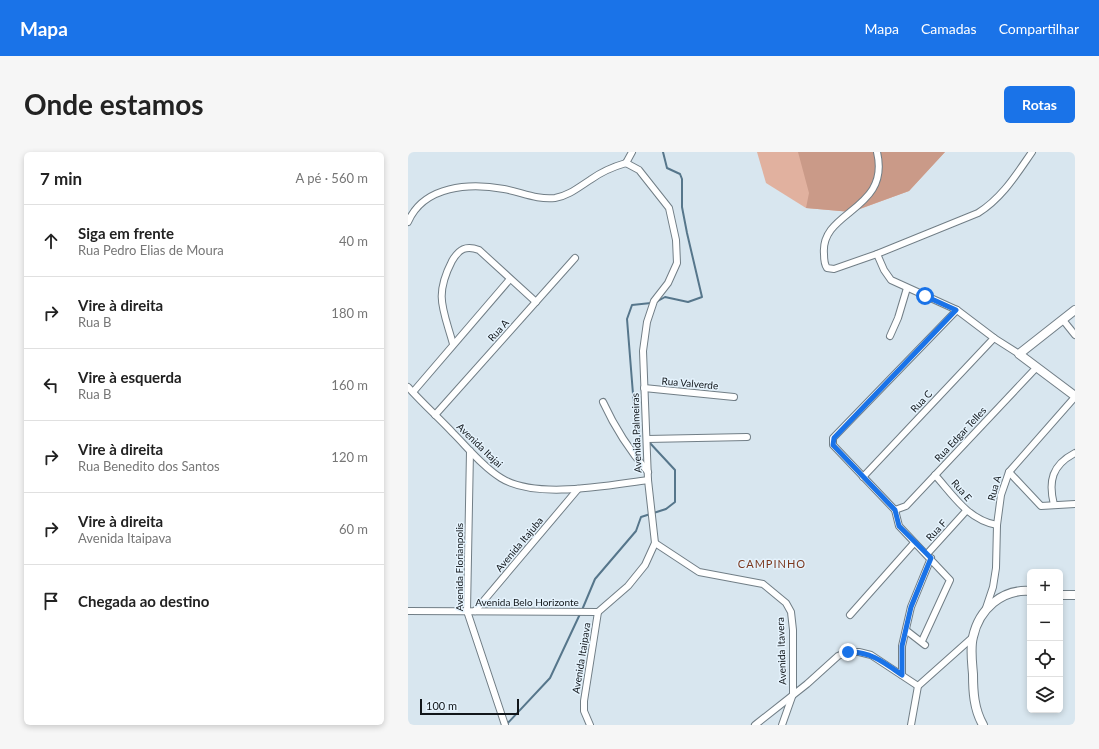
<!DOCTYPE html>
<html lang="pt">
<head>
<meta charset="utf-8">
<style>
	:root { --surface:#fff; --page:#f6f6f6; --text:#222; --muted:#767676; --line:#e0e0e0; --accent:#1a73e8 }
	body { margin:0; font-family:Lato,sans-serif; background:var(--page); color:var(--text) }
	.controls { position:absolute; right:12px; bottom:12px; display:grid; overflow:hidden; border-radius:6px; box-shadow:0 2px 6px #0003 }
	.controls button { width:36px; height:36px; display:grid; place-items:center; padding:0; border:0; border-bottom:1px solid var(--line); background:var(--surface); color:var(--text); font:20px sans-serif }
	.scale { position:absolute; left:12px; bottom:10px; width:99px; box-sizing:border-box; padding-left:4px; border:2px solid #11161a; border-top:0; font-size:11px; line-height:14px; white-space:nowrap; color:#11161a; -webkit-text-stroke:3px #e5f3fd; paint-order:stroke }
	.stop { position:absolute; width:12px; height:12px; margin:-9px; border:3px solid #1a73e8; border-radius:50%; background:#fff }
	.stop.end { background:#1a73e8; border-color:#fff; box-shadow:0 1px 4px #0008 }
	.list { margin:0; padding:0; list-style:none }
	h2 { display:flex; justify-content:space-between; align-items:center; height:52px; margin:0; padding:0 16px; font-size:17px }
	h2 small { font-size:13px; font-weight:400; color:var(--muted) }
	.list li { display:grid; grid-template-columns:26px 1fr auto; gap:12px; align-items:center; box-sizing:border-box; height:72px; padding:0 16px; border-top:1px solid var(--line) }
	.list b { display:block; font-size:15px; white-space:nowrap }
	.list p { margin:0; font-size:13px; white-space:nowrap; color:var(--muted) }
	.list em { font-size:13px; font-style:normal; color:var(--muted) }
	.icon { flex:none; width:22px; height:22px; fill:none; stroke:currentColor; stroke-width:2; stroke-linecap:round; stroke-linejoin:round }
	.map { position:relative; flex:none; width:667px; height:573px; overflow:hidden; border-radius:6px }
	header { display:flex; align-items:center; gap:24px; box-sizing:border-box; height:56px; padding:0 20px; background:var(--accent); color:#fff }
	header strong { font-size:19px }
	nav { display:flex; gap:22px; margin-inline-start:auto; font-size:14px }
	.intro { display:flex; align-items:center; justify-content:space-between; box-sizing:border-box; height:96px; padding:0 24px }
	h1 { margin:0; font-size:28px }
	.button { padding:10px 18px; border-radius:6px; background:var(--accent); color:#fff; font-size:14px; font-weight:700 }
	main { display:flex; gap:24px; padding:0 24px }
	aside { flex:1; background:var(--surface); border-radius:6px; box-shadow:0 2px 6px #0003 }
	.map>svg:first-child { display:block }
</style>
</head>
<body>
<header>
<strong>Mapa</strong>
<nav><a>Mapa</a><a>Camadas</a><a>Compartilhar</a></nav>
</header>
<div class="intro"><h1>Onde estamos</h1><a class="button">Rotas</a></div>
<main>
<aside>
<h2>7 min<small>A pé · 560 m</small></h2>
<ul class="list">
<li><svg class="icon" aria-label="ahead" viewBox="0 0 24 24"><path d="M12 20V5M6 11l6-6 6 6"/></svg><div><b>Siga em frente</b><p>Rua Pedro Elias de Moura</p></div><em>40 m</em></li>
<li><svg class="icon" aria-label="right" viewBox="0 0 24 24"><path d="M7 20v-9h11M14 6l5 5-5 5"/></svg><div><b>Vire à direita</b><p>Rua B</p></div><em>180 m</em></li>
<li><svg class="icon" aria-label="left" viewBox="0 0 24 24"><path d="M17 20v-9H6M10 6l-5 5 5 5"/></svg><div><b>Vire à esquerda</b><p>Rua B</p></div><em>160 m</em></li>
<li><svg class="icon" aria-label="right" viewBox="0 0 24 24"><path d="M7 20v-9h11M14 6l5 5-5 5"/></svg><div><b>Vire à direita</b><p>Rua Benedito dos Santos</p></div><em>120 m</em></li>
<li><svg class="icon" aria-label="right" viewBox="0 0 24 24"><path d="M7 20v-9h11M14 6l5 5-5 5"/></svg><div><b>Vire à direita</b><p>Avenida Itaipava</p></div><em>60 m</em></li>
<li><svg class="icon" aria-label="arrive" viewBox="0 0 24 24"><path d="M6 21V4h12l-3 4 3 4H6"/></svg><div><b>Chegada ao destino</b></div></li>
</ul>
</aside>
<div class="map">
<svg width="667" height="573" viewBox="0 0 667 573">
	<rect width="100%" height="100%" fill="#d8e6ef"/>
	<path fill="#e1b19f" d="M349,0H537L501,39L444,60L398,56L358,31Z"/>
	<path fill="#ca9a88" d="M390,0H537L501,39L443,60L398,56L401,41Z"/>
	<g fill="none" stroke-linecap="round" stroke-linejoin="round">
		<g stroke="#56768b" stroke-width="2">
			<path d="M248,150L257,145L280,150L294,145L279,81L274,55V27L272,22L259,16L255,0"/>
			<path d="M232,284L227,267L219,167L224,153L243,151"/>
			<path d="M174,458L187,427L228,379L233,365L258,357L267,350V318L241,290"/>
			<path d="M98,573L142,526L172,462"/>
		</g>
		<g stroke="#717e86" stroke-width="8">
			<g id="minor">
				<path d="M469,0C483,59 412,58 416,102C416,107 416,112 419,116L426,117L469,102L570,61C594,46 608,23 624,0"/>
				<path d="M218,11L224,0"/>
				<path d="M0,70C16,33 62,31 96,37C113,40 129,48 147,46C160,44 171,35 182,28C193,20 204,15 218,11"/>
				<path d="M469,102L476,118L483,128L549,158L586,186L611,202"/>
				<path d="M655,168L667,183"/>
				<path d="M482,184L490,166L499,136"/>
				<path d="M45,192C35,156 26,144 44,109C51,97 58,93 71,98L128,150"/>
				<path d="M0,235C14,251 30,265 45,281C60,296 75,315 93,326C128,348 201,333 240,328"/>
				<path d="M236,236L326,245"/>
				<path d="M5,240L102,127"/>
				<path d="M195,250C207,276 221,298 240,320"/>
				<path d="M27,263L167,106"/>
				<path d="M239,287L339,285"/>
				<path d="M62,299L59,459L97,573"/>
				<path d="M601,320L633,354L667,352"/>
				<path d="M527,323C545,343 560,368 589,373"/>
				<path d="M455,325L586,186"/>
				<path d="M646,353C640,329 644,313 667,301"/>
				<path d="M487,358L498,354L628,216"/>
				<path d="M247,391L291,420L355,432L378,451L383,460L385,478V542L374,573"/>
				<path d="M519,402L558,359"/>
				<path d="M578,456L585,435L588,416L589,373L593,343L601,320L667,245"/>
				<path d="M0,459L190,460"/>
				<path d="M67,459L170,337"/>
				<path d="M442,463L506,391"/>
				<path d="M499,479L517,493"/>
				<path d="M514,489L542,428L491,374L487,358L425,293V286L549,158"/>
				<path d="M494,523V494L503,455L523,406"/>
				<path d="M182,573L176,559V549L190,460L220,434L237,413L247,391L240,328L235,199L239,170L246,149L260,131L269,111L268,88L261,56L231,18L218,11"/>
				<path d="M347,573L399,532L430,504L440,500H451L463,503L510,534"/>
				<path d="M503,573L510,534L565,485"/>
			</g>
		</g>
		<g stroke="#717e86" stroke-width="10">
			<g id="tertiary">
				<path d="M667,158L611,202L667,244"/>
				<path d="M652,443H667"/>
				<path d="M575,573C566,557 565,540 565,522C564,510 562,496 565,485C571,457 594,437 622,439"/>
			</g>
		</g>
		<use href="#minor" stroke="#fff" stroke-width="6"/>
		<use href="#tertiary" stroke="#fff" stroke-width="8"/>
	</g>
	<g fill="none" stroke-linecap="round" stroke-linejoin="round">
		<path stroke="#1a73e8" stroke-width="5" d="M440,500C462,499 477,511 494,523V494L503,455L523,406L491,374L487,358L425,293L426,286L548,158L517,144"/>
	</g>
	<g text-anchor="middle" stroke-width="3" stroke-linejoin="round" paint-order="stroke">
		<g font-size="10" fill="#11161a" stroke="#e5f3fd">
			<text transform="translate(90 178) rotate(-48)" y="4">Rua A</text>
			<text transform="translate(282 231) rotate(5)" y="4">Rua Valverde</text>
			<text transform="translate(513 249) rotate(-47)" y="4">Rua C</text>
			<text transform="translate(228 281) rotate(-92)" y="4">Avenida Palmeiras</text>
			<text transform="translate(552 282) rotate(-47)" y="4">Rua Edgar Telles</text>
			<text transform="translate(72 293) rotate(44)" y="4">Avenida Itajai</text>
			<text transform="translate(586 336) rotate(-75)" y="4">Rua A</text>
			<text transform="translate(554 338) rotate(49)" y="4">Rua E</text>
			<text transform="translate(528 378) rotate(-47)" y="4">Rua F</text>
			<text transform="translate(111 392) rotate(-50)" y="4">Avenida Itajuba</text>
			<text transform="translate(51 415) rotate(-90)" y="4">Avenida Florianpolis</text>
			<text x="119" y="454">Avenida Belo Horizonte</text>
			<text transform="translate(373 499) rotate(-92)" y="4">Avenida Itavera</text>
			<text transform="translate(173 506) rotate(-81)" y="4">Avenida Itaipava</text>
		</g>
		<g font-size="11" letter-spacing="1" fill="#7b3920" stroke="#e5f3fd">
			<text x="364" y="416">CAMPINHO</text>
		</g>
	</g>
</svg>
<div class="controls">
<button>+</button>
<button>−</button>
<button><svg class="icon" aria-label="locate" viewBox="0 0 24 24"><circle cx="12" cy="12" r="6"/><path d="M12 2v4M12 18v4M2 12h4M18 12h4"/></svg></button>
<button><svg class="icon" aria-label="layers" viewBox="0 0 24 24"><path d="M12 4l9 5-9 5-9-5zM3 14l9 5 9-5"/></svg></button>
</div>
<div class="scale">100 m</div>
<div class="stop" style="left:517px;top:144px"></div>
<div class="stop end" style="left:440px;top:500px"></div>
</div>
</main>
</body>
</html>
